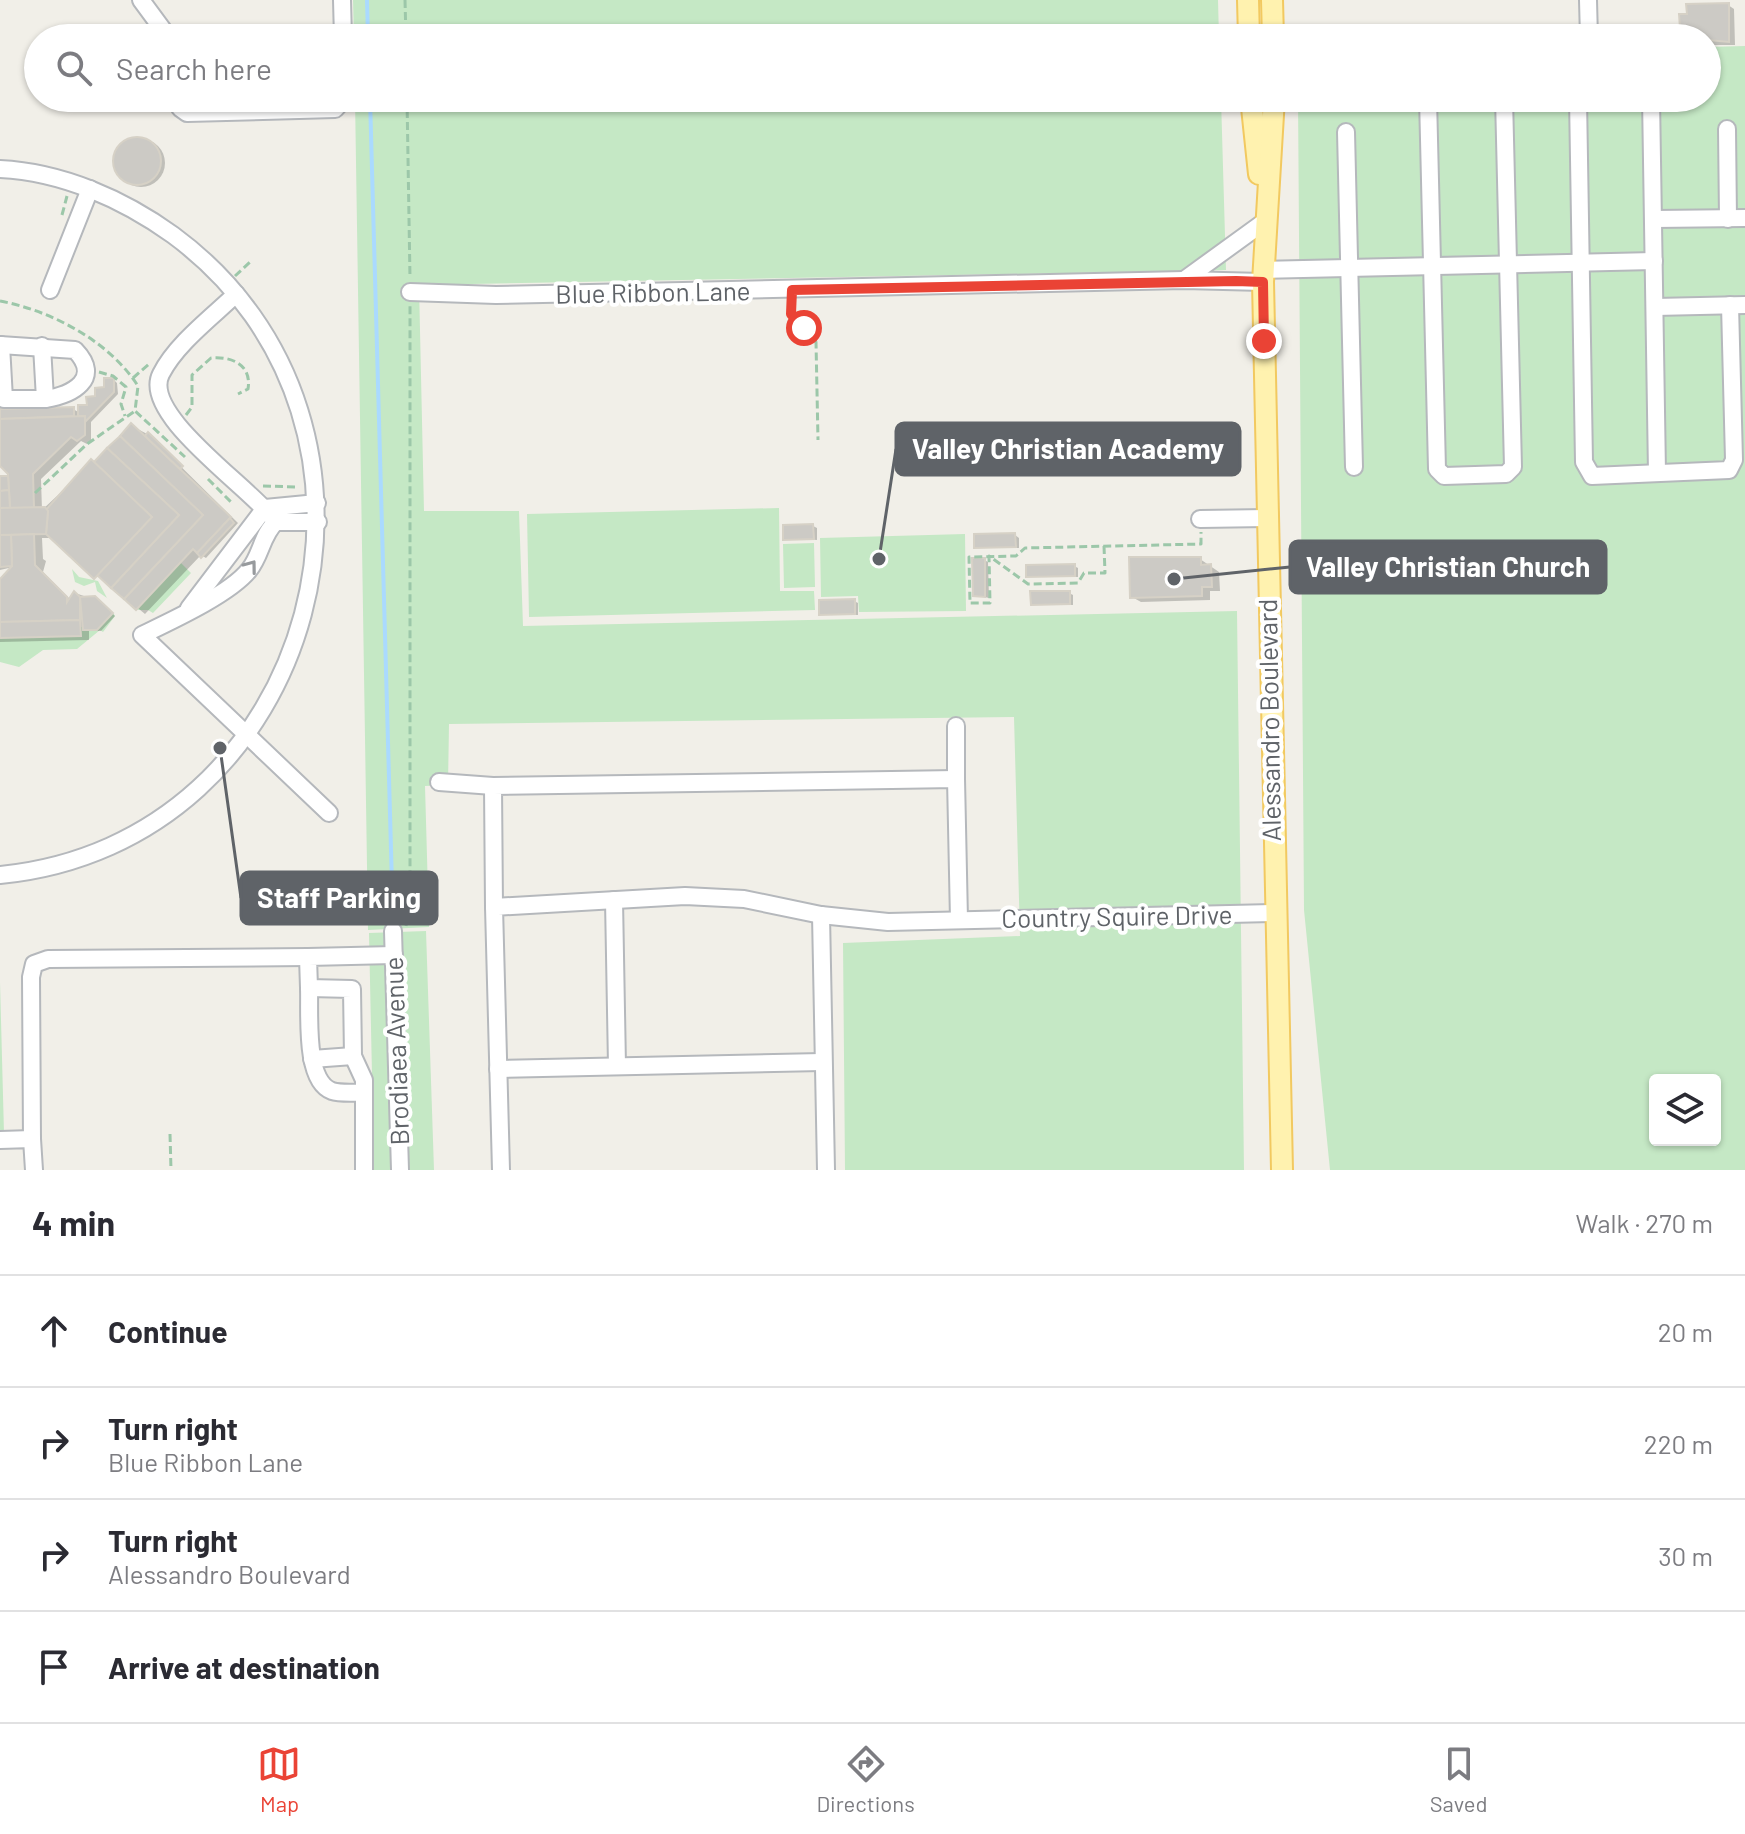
<!DOCTYPE html>
<html lang="en">
<head>
<meta charset="utf-8">
<style>
	:root { --surface:#fff; --page:#f2f2f3; --text:#2b2b33; --muted:#7c7c81; --line:#e1e1e2; --accent:#ea4335 }
	body { margin:0; font-family:Barlow,sans-serif; background:var(--page); color:var(--text) }
	.controls { position:absolute; right:24px; bottom:24px; display:grid; overflow:hidden; border-radius:8px; box-shadow:0 2px 6px #0004 }
	.controls button { width:72px; height:72px; display:grid; place-items:center; padding:0; border:0; border-bottom:2px solid var(--line); background:var(--surface); color:var(--text); font:40px sans-serif }
	.stop { position:absolute; width:24px; height:24px; margin:-18px; border:6px solid #ea4335; border-radius:50%; background:#fff }
	.stop.end { background:#ea4335; border-color:#fff; box-shadow:0 2px 8px #0008 }
	.list { margin:0; padding:0; list-style:none }
	h2 { display:flex; justify-content:space-between; align-items:center; height:104px; margin:0; padding:0 32px; font-size:34px }
	h2 small { font-size:26px; font-weight:400; color:var(--muted) }
	.list li { display:grid; grid-template-columns:52px 1fr auto; gap:24px; align-items:center; box-sizing:border-box; height:112px; padding:0 32px; border-top:2px solid var(--line) }
	.list b { display:block; font-size:30px; white-space:nowrap }
	.list p { margin:0; font-size:26px; white-space:nowrap; color:var(--muted) }
	.list em { font-size:26px; font-style:normal; color:var(--muted) }
	.icon { flex:none; width:44px; height:44px; fill:none; stroke:currentColor; stroke-width:2; stroke-linecap:round; stroke-linejoin:round }
	.map { position:relative; flex:none; width:1745px; height:1170px; overflow:hidden }
	.search { position:absolute; background:var(--surface); box-shadow:0 2px 6px #0004; left:24px; right:24px; top:24px; height:88px; display:flex; align-items:center; gap:20px; box-sizing:border-box; padding:0 28px; border-radius:44px; color:var(--muted); font-size:30px }
	.sheet { height:552px; background:var(--surface) }
	nav { display:flex; justify-content:space-around; align-items:center; box-sizing:border-box; height:112px; border-top:2px solid var(--line); background:var(--surface); font-size:22px; color:var(--muted) }
	nav a { display:grid; justify-items:center; gap:4px }
	nav .on { color:var(--accent) }
	.map>svg:first-child { display:block }
</style>
</head>
<body>
<div class="map">
<svg width="1745" height="1170" viewBox="0 0 1745 1170">
	<rect width="100%" height="100%" fill="#f1efe8"/>
	<g fill="#c5e8c5" fill-rule="evenodd">
		<path d="M353,0H1218L1219,38H354Z"/>
		<path d="M1745,46V1170H1330L1304,910L1298,98H1707V47ZM1655,1080H1715V1140H1655Z"/>
		<path d="M355,98H1221L1226,270L419,285L424,511H519L523,626L1237,611L1244,1170H845L843,943L1020,936L1014,717L449,724L448,785L425,786L429,927L368,930Z"/>
		<path d="M779,508L780,591H814L815,610L529,617L527,514Z"/>
		<path d="M965,534L966,611L859,612L858,596L821,597L820,538Z"/>
		<path d="M814,543L815,587L784,588L783,544Z"/>
		<path d="M180,562L191,573L153,613L148,610H136Z"/>
		<path d="M72,569L79,577L98,581L107,598L120,607L97,591L95,582L84,586L75,582Z"/>
		<path d="M113,613L115,616L103,632L100,630L77,649L43,650L19,667L0,662V638L80,636L81,627L97,630Z"/>
		<path d="M426,931L434,1170H374L369,933Z"/>
		<path d="M0,982L4,1133L0,1130Z"/>
	</g>
	<g fill="#0003">
		<path d="M1728,5L1734,9L1735,45H1707V38L1682,27Z"/>
		<circle cx="141" cy="163" r="24"/>
		<path d="M114,380L117,383L118,394L91,422V441L87,444L81,441L41,479L42,510L132,426L149,435L238,523L206,558L201,555L145,614L53,538H42L43,559L46,561L43,572L71,600L75,593L99,601L115,616L101,631H89V640L0,642V582L13,567L0,570V478H10L0,463V411L73,409L80,413Z"/>
		<path d="M813,526L817,528V540L785,538Z"/>
		<path d="M1015,535L1019,538V548L976,547Z"/>
		<path d="M1200,559L1219,572L1220,591H1210V600L1141,602L1132,597Z"/>
		<path d="M984,560L988,562L989,598L975,595Z"/>
		<path d="M1074,566L1078,568V577L1028,576Z"/>
		<path d="M1069,593L1073,595V605L1032,604Z"/>
		<path d="M854,601L858,603V615L821,614Z"/>
	</g>
	<g fill="none" stroke-linecap="round" stroke-linejoin="round">
		<g stroke="#aadaff" stroke-width="4">
			<path d="M367,0L368,38"/>
			<path d="M370,98L393,921"/>
		</g>
	</g>
	<g fill="#cccac5" stroke="#d6d1c6" stroke-width="2">
		<path d="M1729,3V42L1687,38V28H1680L1679,14H1687L1686,4Z"/>
		<circle cx="137" cy="161" r="24"/>
		<path d="M104,378H114V392L85,422V416H78V405H87L86,397L95,396V388L104,387Z"/>
		<path d="M74,407V416L0,419V409Z"/>
		<path d="M85,416V435L77,441L71,437L33,474L34,508H10L8,474L0,466V419Z"/>
		<path d="M131,423L231,517L197,553L193,549L136,610L124,599L203,515L120,436Z"/>
		<path d="M148,432L183,466L180,469L145,436Z"/>
		<path d="M120,436L203,515L124,599L111,588L179,515L107,448Z"/>
		<path d="M107,448L179,515L111,588L97,575L152,517L94,462Z"/>
		<path d="M91,459L152,517L94,579L46,534L48,511H45Z"/>
		<path d="M0,476H8L9,490L0,491Z"/>
		<path d="M9,490L10,508H0V491Z"/>
		<path d="M45,507L48,511L46,534L0,535V508Z"/>
		<path d="M230,518L234,523L201,558L197,553Z"/>
		<path d="M813,524L814,539L783,540V525Z"/>
		<path d="M1015,533L1016,547L974,548V534Z"/>
		<path d="M34,534L35,565L67,597V602L74,591L80,597V620L0,622V579L12,566L11,535Z"/>
		<path d="M0,535H11L12,566L0,567Z"/>
		<path d="M1129,557H1201V565L1211,564L1212,587H1202V596L1130,598Z"/>
		<path d="M972,558H985V597L973,596Z"/>
		<path d="M1075,564V576L1026,577V565Z"/>
		<path d="M1030,591H1070V604L1031,605Z"/>
		<path d="M95,596L113,613L97,630H83L80,597Z"/>
		<path d="M855,599V614L819,615V600Z"/>
		<path d="M80,620L81,636L0,638V622Z"/>
	</g>
	<g fill="none" stroke-linecap="round" stroke-linejoin="round">
		<g stroke="#b5b8bc" stroke-width="20">
			<g id="minor">
				<path d="M141,0L169,38"/>
				<path d="M342,0L343,38"/>
				<path d="M1588,0L1589,38"/>
				<path d="M178,98L180,108L187,113L335,109L345,98"/>
				<path d="M1428,98L1437,469L1444,476L1506,474L1513,467L1504,98"/>
				<path d="M1578,98L1584,462L1592,476L1729,470L1734,460L1730,305"/>
				<path d="M1651,98L1657,473"/>
				<path d="M1727,129L1728,219"/>
				<path d="M1346,132L1354,467"/>
				<path d="M0,169C62,172 123,199 173,235C430,424 320,844 0,875"/>
				<path d="M1654,219L1745,218"/>
				<path d="M1263,270L1654,261"/>
				<path d="M1184,280L1264,222"/>
				<path d="M50,290L90,189"/>
				<path d="M410,292L496,295L1184,280L1263,282"/>
				<path d="M236,294C212,317 176,344 161,374C140,415 253,489 276,522"/>
				<path d="M1655,307L1745,305"/>
				<path d="M0,345L75,350C103,379 72,395 45,399"/>
				<path d="M1,345L4,399H45L42,346"/>
				<path d="M1200,519L1267,518"/>
				<path d="M318,522H276C262,534 261,556 249,570C230,594 171,621 142,635L329,813"/>
				<path d="M189,608L265,508L317,503"/>
				<path d="M956,726V779"/>
				<path d="M439,782L493,786"/>
				<path d="M614,900L617,1066"/>
				<path d="M494,907L493,786L956,779L959,920"/>
				<path d="M821,915L826,1170"/>
				<path d="M393,931L400,1170"/>
				<path d="M309,988C310,1013 304,1081 332,1091C341,1094 355,1092 364,1093"/>
				<path d="M312,1059L353,1056"/>
				<path d="M498,1069L822,1062"/>
				<path d="M32,1139L31,977L34,964L48,959L308,957"/>
				<path d="M0,1140L32,1139L34,1170"/>
				<path d="M364,1170V1080L353,1056L352,989L309,988L308,957L394,955"/>
				<path d="M501,1170L494,907L685,896L744,899L821,915L888,922L1274,913"/>
			</g>
		</g>
		<g stroke="#f2c960" stroke-width="24">
			<g id="major">
				<path d="M1248,0L1249,38"/>
				<path d="M1272,0L1273,38"/>
				<path d="M1251,98L1259,174"/>
				<path d="M1274,98L1263,282L1282,1170"/>
			</g>
		</g>
		<g stroke="#9cc7a9" stroke-width="3" stroke-dasharray="8 4" stroke-linecap="butt">
			<path d="M405,0L406,38"/>
			<path d="M407,98L410,278"/>
			<path d="M62,215L67,196"/>
			<path d="M235,276L250,262"/>
			<path d="M0,301C52,311 109,341 138,386L135,411L185,457"/>
			<path d="M792,302L791,314L816,342L818,440"/>
			<path d="M99,372L113,376L126,387L121,404L125,416"/>
			<path d="M133,378L149,364"/>
			<path d="M186,415L192,407V375L211,358C232,356 252,365 248,389L238,394"/>
			<path d="M208,479L232,503"/>
			<path d="M263,486L296,487"/>
			<path d="M35,493L87,444L135,411"/>
			<path d="M1104,546L1105,573H1084L1078,583L1028,584L989,556L990,603H970L969,557L1016,556L1025,548L1201,544V532"/>
			<path d="M406,926L410,901V306"/>
			<path d="M170,1134L171,1170"/>
		</g>
		<use href="#minor" stroke="#fff" stroke-width="16"/>
		<use href="#major" stroke="#fff2af" stroke-width="20"/>
	</g>
	<defs><path id="oneway-chevron" d="M-2-3.5L2.5 0L-2 3.5" fill="none" stroke-width="1.6" stroke-linecap="round" stroke-linejoin="round" transform="scale(2)"/></defs>
	<use stroke="#979a9d" href="#oneway-chevron" transform="translate(251 566) rotate(-53)"/>
	<g fill="none" stroke-linecap="round" stroke-linejoin="round">
		<path stroke="#ea4335" stroke-width="10" d="M804,328L791,314L792,290L1236,281L1263,282L1264,341"/>
	</g>
	<g text-anchor="middle" stroke-width="8" stroke-linejoin="round" paint-order="stroke">
		<g font-size="26" fill="#5f6368" stroke="#fff">
			<text transform="translate(653 293) rotate(-1)" y="9">Blue Ribbon Lane</text>
			<text transform="translate(1270 720) rotate(-91)" y="9">Alessandro Boulevard</text>
			<text transform="translate(1117 917) rotate(-1)" y="9">Country Squire Drive</text>
			<text transform="translate(397 1051) rotate(-92)" y="9">Brodiaea Avenue</text>
		</g>
	</g>
	<path fill="none" stroke="#5f6368" stroke-width="3" d="M879 559L896 449M1174 579L1290 567M220 748L241 898"/>
	<g fill="#5f6368" stroke="#fff" stroke-width="3">
		<circle cx="879" cy="559" r="8"/>
		<circle cx="1174" cy="579" r="8"/>
		<circle cx="220" cy="748" r="8"/>
	</g>
	<g fill="#5f6368" stroke="#5f6368" stroke-width="3">
		<rect x="896" y="423" width="344" height="52" rx="8"/>
		<rect x="1290" y="541" width="316" height="52" rx="8"/>
		<rect x="241" y="872" width="196" height="52" rx="8"/>
	</g>
	<g font-size="28" text-anchor="middle" font-weight="bold" fill="#fff">
		<text x="1068" y="459">Valley Christian Academy</text>
		<text x="1448" y="577">Valley Christian Church</text>
		<text x="339" y="908">Staff Parking</text>
	</g>
</svg>
<div class="controls">
<button><svg class="icon" aria-label="layers" viewBox="0 0 24 24"><path d="M12 4l9 5-9 5-9-5zM3 14l9 5 9-5"/></svg></button>
</div>
<div class="stop" style="left:804px;top:328px"></div>
<div class="stop end" style="left:1264px;top:341px"></div>
<div class="search"><svg class="icon" aria-label="search" viewBox="0 0 24 24"><circle cx="10" cy="10" r="6"/><path d="M15 15l6 6"/></svg>Search here</div>
</div>
<section class="sheet">
<h2>4 min<small>Walk · 270 m</small></h2>
<ul class="list">
<li><svg class="icon" aria-label="ahead" viewBox="0 0 24 24"><path d="M12 20V5M6 11l6-6 6 6"/></svg><div><b>Continue</b></div><em>20 m</em></li>
<li><svg class="icon" aria-label="right" viewBox="0 0 24 24"><path d="M7 20v-9h11M14 6l5 5-5 5"/></svg><div><b>Turn right</b><p>Blue Ribbon Lane</p></div><em>220 m</em></li>
<li><svg class="icon" aria-label="right" viewBox="0 0 24 24"><path d="M7 20v-9h11M14 6l5 5-5 5"/></svg><div><b>Turn right</b><p>Alessandro Boulevard</p></div><em>30 m</em></li>
<li><svg class="icon" aria-label="arrive" viewBox="0 0 24 24"><path d="M6 21V4h12l-3 4 3 4H6"/></svg><div><b>Arrive at destination</b></div></li>
</ul>
</section>
<nav>
<a class="on"><svg class="icon" aria-label="map" viewBox="0 0 24 24"><path d="M3 6l6-2 6 2 6-2v14l-6 2-6-2-6 2zM9 4v14M15 6v14"/></svg>Map</a>
<a><svg class="icon" aria-label="directions" viewBox="0 0 24 24"><path d="M12 3l9 9-9 9-9-9zM9 14v-3h6M13 9l2 2-2 2"/></svg>Directions</a>
<a><svg class="icon" aria-label="saved" viewBox="0 0 24 24"><path d="M7 4h10v16l-5-4-5 4z"/></svg>Saved</a>
</nav>
</body>
</html>
